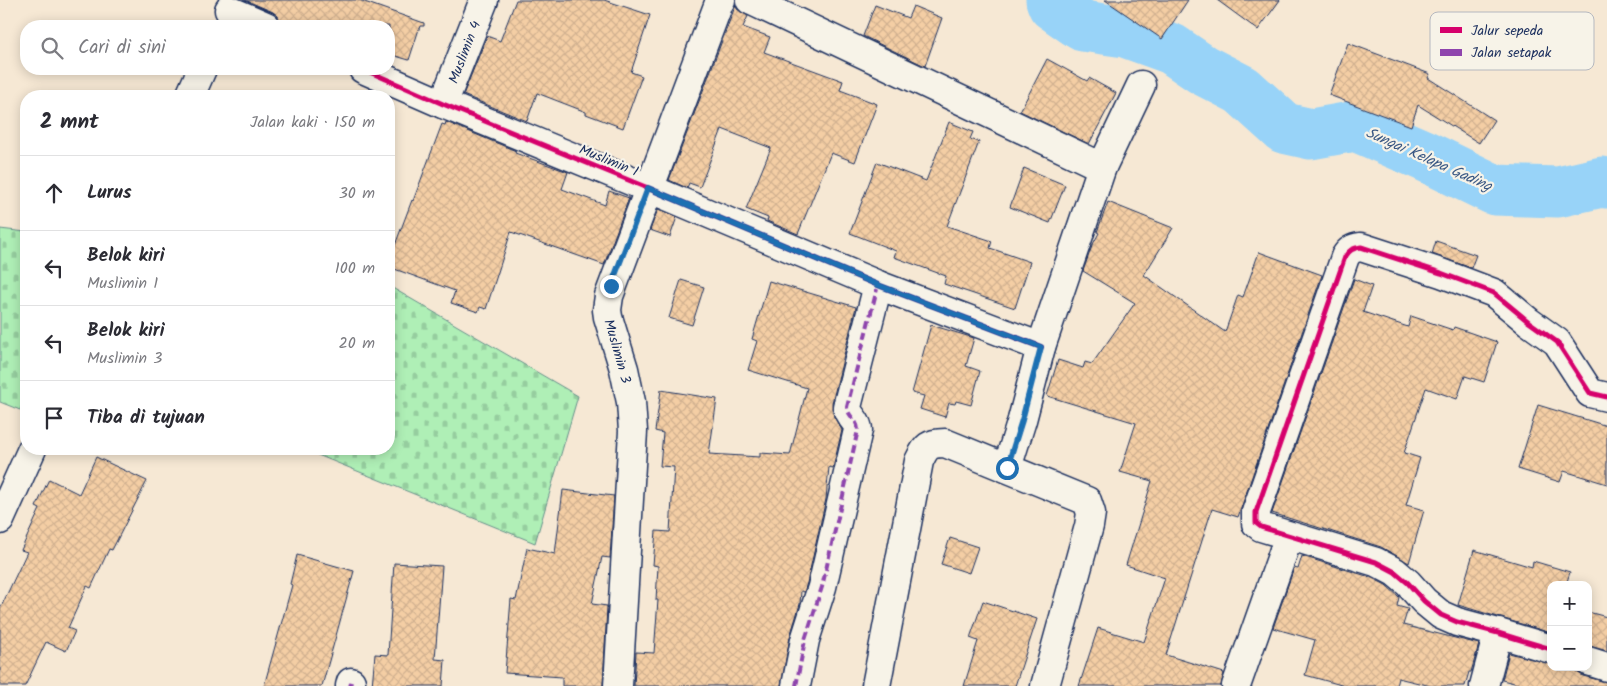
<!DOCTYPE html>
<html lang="id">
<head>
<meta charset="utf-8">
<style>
	:root { --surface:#fff; --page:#f7f7f7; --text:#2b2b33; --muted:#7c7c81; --line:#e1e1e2 }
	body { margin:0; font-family:Kalam,sans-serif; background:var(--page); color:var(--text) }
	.controls { position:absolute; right:15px; bottom:15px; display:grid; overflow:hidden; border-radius:10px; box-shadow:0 2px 12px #0003 }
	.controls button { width:45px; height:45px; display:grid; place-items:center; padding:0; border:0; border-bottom:1px solid var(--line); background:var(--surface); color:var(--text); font:25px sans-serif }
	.stop { position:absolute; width:15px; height:15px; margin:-11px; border:4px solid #1f6fb2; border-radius:50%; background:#fff }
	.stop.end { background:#1f6fb2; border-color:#fff; box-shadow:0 1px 5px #0008 }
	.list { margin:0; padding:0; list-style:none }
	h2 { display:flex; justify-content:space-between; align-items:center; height:65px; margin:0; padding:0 20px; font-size:21px }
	h2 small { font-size:16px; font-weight:400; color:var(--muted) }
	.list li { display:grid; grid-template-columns:32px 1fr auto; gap:15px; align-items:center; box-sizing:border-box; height:75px; padding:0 20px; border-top:1px solid var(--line) }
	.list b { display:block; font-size:19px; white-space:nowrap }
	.list p { margin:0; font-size:16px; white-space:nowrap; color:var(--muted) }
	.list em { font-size:16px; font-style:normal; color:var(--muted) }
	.icon { flex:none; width:28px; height:28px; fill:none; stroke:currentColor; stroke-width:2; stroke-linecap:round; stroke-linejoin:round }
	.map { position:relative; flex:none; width:1607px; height:686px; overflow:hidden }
	.search { position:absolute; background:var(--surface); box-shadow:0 2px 12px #0003; left:20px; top:20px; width:375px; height:55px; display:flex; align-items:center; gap:12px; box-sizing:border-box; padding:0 18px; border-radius:20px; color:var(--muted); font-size:19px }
	.panel { position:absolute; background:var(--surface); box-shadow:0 2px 12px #0003; left:20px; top:90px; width:375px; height:365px; border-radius:20px }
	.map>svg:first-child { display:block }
</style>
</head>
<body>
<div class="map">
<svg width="1607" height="686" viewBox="0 0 1607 686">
	<defs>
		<pattern id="cemetery-stones" width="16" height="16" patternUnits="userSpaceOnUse" patternTransform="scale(1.25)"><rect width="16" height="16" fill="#afefb6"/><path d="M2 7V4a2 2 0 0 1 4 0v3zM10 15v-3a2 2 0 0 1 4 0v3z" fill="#96cd9f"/></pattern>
		<pattern id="building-cross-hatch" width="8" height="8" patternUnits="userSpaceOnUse" patternTransform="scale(1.25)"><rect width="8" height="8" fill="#f4cea4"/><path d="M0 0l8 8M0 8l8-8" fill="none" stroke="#d1b190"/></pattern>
	</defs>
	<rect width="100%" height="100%" fill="#f6e8d4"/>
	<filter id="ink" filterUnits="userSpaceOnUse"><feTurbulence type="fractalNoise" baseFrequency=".02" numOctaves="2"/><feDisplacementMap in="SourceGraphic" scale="10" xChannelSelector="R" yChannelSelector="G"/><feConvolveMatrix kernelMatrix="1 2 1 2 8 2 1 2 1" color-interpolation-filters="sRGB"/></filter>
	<g filter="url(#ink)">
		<g fill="url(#cemetery-stones)" stroke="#658f8a">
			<path d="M0,229L26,232V395L20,410L0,402Z"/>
			<path d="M389,286L578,396L535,543L303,449H389Z"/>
		</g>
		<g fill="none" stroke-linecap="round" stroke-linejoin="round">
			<path stroke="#98d3f8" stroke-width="51" d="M1051,0L1053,5L1083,26L1125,32L1172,49L1203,70L1242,90L1284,128L1311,134L1356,126L1425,156L1495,190L1558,192L1602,182L1607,183"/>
		</g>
		<g fill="url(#building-cross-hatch)" stroke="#1b2f5e">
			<path d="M245,0H359L424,23V26H420L409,60L389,54V26H295L280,21L278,16L273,12Z"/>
			<path d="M516,0H604L650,15L631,72L642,76L623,128L586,114V112L537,93L527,121L463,95L487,36L500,41Z"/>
			<path d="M1105,0H1188L1162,39Z"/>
			<path d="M1217,0H1280L1258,30Z"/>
			<path d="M736,4L737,9L748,16L743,27L770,37L764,52L843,81L840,90L877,104L855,162L831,153L798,234L767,221L768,218L746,209L771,148L722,129L700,187L689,183L687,188L669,180Z"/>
			<path d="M875,5L908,18L913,6L942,18L925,66L863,36Z"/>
			<path d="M1348,43L1430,74L1428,78L1494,120L1479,143L1418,105L1411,126L1329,95Z"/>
			<path d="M1047,59L1087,81L1089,78L1116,93L1089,144L1020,111Z"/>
			<path d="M446,122L516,151L515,153L568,172L562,189L605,205L609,191L629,198L604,265L511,232L486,309L480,307L478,312L451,303L455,291L389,267V261L412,200L413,201L442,124L445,125Z"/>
			<path d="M949,122L973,132L970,139L979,142L947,226L992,241L990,248L1030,262L1015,308L944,284L946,276L894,257L896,251L850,233L877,162L926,181Z"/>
			<path d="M1024,168L1065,185L1050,223L1010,207Z"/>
			<path d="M1108,202L1173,228L1144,275L1225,332L1238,295L1243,297L1259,252L1322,275L1238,517L1212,509L1166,655L1224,673L1221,686H1079L1098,628L1144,642L1165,578L1126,565L1152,481L1120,472L1136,423L1047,396L1058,360L1083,368L1085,362L1092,364L1135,303L1083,271L1092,246L1099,233L1097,232Z"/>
			<path d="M658,209L677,217L670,237L650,230Z"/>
			<path d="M1436,241L1476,255L1471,268L1432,254Z"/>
			<path d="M1354,279L1372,286L1363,312L1408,327L1411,316L1453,330L1454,327L1497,342L1484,382L1465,376L1457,399L1426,388L1404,453L1420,458L1406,505L1424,510L1409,563L1381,547L1272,513Z"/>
			<path d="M681,280L704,287L692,325L669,318Z"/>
			<path d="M769,281L856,307L832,403L834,417L842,430L833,468L829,467L826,499L807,583L804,592L801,591L800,604L790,637L781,686H634L636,652L654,653L658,600H656L658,566L653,565L656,531L670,532L674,467L660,466L663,433L655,431L661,390L717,399L709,454L760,457V453L790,455L807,388L748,370L757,341L752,339Z"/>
			<path d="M931,325L974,338L966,366L980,371L971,405L956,401L955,404L949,403L945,417L920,409L924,396L912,393Z"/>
			<path d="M1538,405L1607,426V484L1564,471L1560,482L1518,469Z"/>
			<path d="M96,457L147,481L112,550L109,549L91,588L87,586L68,628L75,631L66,651L46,642L25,686H0V609L27,552L21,550L40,509L36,507L49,479L79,494Z"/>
			<path d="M563,490L614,496L610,558L602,557L592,604L607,606L603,686H562V677L505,673L511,599L516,600L527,548L555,554Z"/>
			<path d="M950,538L978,547L969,573L941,564Z"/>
			<path d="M1474,550L1532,567L1533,561L1570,572L1566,585H1551V633L1458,605Z"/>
			<path d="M297,555L354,571L322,686H264L292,585L290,584Z"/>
			<path d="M1302,556L1370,577L1386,585L1399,597L1397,606L1408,609L1403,625L1479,644L1471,672H1469L1465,686H1431L1398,678L1396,686H1345L1305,675L1315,640L1273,628L1294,568L1298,569Z"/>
			<path d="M394,563L442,566L435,659L445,660L443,686H372L375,654L388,655Z"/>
			<path d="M983,601L1037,619L1015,686H964L978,641L970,638Z"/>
			<path d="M1588,612L1607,617V651L1588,646Z"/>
			<path d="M1509,653L1551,664V667H1574L1577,672L1583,676L1607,682V686H1526L1502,680Z"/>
		</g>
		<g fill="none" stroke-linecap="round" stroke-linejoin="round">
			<g stroke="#1b2f5e" stroke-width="31">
				<g id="street">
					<path d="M750,0L1102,167"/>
					<path d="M229,10L266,26"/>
					<path d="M363,69L443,104L648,188L878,285L1041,347"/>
					<path d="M190,96L202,69"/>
					<path d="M443,104L484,0"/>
					<path d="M1007,468L1022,420L1041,347L1102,167L1141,85"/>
					<path d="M0,520L32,449"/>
					<path d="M1551,649L1498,633L1457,622L1441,615L1424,601L1408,583L1395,572L1376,562L1261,527L1256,523V512L1345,257C1349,250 1353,248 1361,247L1441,273L1494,293L1529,322L1557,342L1590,393L1607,397"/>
					<path d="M1588,661L1607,667"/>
					<path d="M350,686L351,682"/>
					<path d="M618,686L633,431L631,402L624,369L608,317L607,310L609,296L719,3L721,0"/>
					<path d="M796,686L805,640L822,587L858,430C858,420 848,417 847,407L878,285"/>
					<path d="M876,686L919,461C926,446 929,443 945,443L1087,501L1091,513L1089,526L1045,686"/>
					<path d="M1236,686L1289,536"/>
					<path d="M1484,686L1498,633"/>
				</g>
			</g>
			<use href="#street" stroke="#f7f3e8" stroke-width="28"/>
			<g stroke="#8e44ad" stroke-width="4" stroke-dasharray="8 4" stroke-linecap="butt">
				<path d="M350,686L351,682"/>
				<path d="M796,686L805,640L822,587L858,430C858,420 848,417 847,407L878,285"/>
			</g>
			<g stroke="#f7f3e8" stroke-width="8">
				<g id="cycleway">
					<path d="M363,69L443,104L648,188L878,285L1041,347"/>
					<path d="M1551,649L1498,633L1457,622L1441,615L1424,601L1408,583L1395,572L1376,562L1261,527L1256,523V512L1345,257C1349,250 1353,248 1361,247L1441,273L1494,293L1529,322L1557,342L1590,393L1607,397"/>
				</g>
			</g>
			<use href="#cycleway" stroke="#d6006c" stroke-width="5"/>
		</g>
	</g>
	<g fill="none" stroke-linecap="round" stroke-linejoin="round" filter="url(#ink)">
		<path stroke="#1f6fb2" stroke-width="6" d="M611,286L648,188L878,285L1041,347L1022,420L1007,468"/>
	</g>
	<g text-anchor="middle" stroke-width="4.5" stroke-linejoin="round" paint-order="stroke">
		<g font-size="14" fill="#1b2f5e" stroke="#f7f3e8">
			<text transform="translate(464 52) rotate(-69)" y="5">Muslimin 4</text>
			<text transform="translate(609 160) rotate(22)" y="5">Muslimin 1</text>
			<text transform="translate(618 351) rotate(74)" y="5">Muslimin 3</text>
		</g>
		<g font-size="15" font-style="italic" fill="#3a5884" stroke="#f7f3e8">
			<text transform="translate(1429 159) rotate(24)" y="5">Sungai Kelapa Gading</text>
		</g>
	</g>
	<rect x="1430" y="12" width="164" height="58" rx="8" fill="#f7f3e8" stroke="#b5b8bf" stroke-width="1"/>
	<rect x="1440" y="27" width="22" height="6" fill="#d6006c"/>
	<rect x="1440" y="49" width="22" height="7" fill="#8e44ad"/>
	<g font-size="14" fill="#1b2f5e">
		<text x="1471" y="35">Jalur sepeda</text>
		<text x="1471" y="57">Jalan setapak</text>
	</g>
</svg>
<div class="controls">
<button>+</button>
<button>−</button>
</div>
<div class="stop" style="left:1007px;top:468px"></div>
<div class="stop end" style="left:611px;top:286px"></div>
<div class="search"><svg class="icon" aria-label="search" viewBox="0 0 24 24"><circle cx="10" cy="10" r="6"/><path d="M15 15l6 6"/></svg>Cari di sini</div>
<section class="panel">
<h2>2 mnt<small>Jalan kaki · 150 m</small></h2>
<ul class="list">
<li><svg class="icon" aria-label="ahead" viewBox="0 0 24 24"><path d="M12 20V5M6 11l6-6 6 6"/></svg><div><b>Lurus</b></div><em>30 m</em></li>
<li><svg class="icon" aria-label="left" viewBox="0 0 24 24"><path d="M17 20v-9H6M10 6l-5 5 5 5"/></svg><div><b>Belok kiri</b><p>Muslimin 1</p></div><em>100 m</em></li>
<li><svg class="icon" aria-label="left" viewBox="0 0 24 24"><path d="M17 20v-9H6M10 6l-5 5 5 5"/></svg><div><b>Belok kiri</b><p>Muslimin 3</p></div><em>20 m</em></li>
<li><svg class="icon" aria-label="arrive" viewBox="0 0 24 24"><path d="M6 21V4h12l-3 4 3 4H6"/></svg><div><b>Tiba di tujuan</b></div></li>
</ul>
</section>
</div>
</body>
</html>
